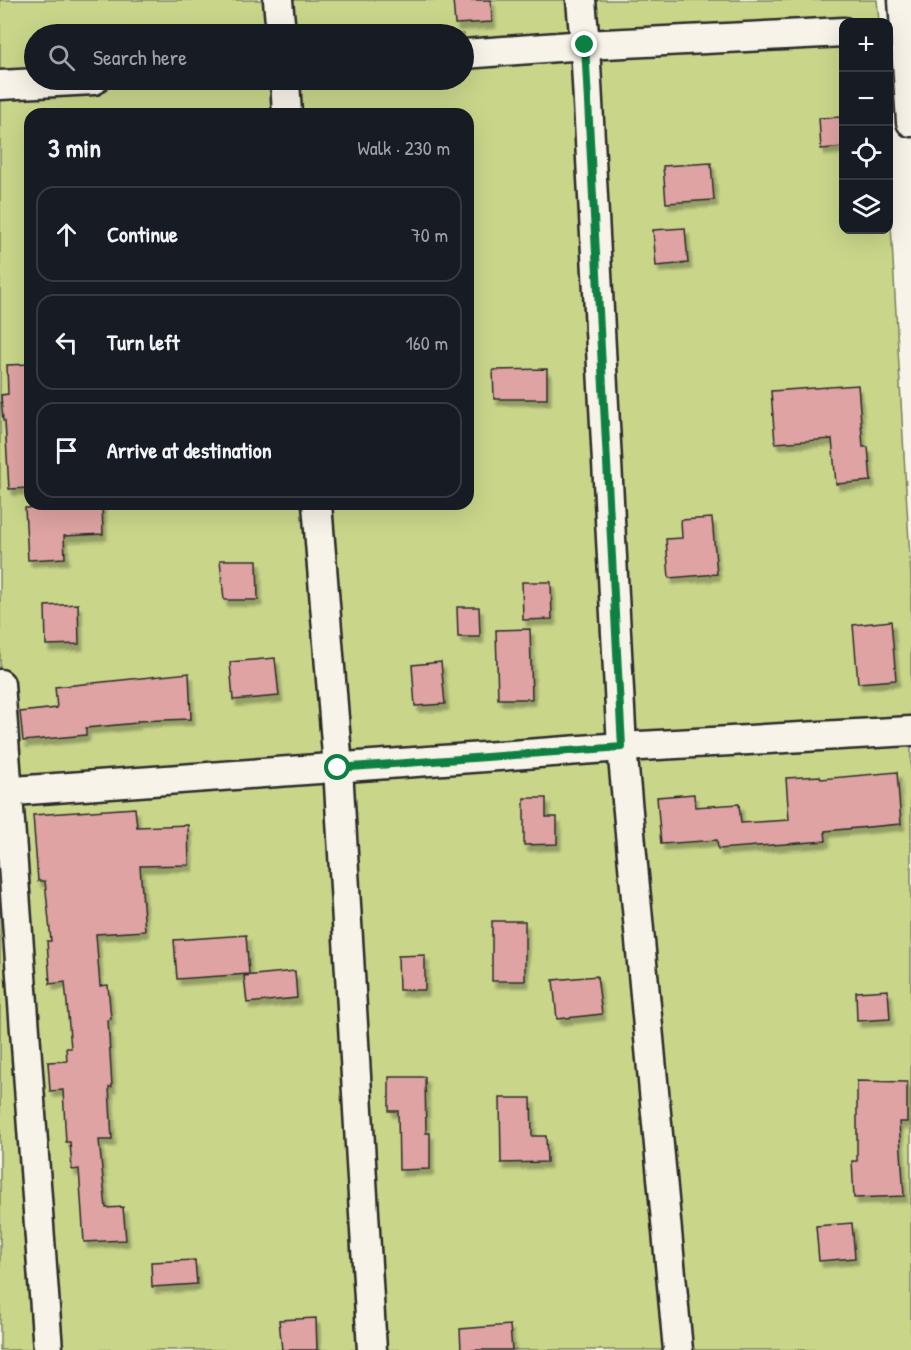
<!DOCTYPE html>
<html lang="en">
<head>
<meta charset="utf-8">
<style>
	:root { --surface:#171b24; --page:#242831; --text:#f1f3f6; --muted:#9ea1a6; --line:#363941 }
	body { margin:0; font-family:"Patrick Hand",sans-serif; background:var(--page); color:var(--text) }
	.controls { position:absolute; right:18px; top:18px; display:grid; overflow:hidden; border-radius:12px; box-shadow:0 6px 24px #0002 }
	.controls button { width:54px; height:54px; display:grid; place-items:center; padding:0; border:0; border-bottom:2px solid var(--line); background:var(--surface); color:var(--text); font:30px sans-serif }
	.stop { position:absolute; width:18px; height:18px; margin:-14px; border:4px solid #0b8043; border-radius:50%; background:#fff }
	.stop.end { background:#0b8043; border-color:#fff; box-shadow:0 2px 6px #0008 }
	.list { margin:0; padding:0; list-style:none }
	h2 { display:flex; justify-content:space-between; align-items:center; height:78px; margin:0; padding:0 24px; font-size:26px }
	h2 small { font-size:20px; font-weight:400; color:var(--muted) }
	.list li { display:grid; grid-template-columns:39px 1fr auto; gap:18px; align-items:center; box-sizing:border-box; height:96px; margin:0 12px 12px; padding:0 12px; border:2px solid var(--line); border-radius:18px }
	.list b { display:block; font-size:22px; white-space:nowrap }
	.list em { font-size:20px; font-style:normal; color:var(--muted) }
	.icon { flex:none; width:33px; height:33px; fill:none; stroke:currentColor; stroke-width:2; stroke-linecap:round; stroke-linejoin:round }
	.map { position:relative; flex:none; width:911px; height:1350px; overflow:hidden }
	.search { position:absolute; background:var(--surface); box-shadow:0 6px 24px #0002; left:24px; top:24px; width:450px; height:66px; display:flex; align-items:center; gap:15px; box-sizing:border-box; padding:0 21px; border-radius:33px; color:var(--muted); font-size:22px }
	.panel { position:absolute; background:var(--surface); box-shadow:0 6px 24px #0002; left:24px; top:108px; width:450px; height:402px; border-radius:18px }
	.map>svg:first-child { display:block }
</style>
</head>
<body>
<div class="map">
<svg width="911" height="1350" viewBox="0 0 911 1350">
	<defs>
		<filter id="shadow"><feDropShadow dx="3.5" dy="6" stdDeviation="1.5" flood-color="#0004"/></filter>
	</defs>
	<rect width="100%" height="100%" fill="#f7f3e8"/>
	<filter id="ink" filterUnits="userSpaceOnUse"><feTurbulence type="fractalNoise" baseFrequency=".0167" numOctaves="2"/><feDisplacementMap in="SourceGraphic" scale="12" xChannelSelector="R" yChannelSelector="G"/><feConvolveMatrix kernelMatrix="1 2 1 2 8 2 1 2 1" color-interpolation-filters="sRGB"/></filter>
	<g filter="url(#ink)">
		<path fill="#c9d68a" stroke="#7a805a" stroke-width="1.5" fill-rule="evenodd" d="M0,0H877L879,22H844V230H888L889,190L911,578V1350H0ZM34,34H464V80H34ZM30,114H468V504H30Z"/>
		<g fill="#dea3a2" stroke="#2b2b2b" stroke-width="1.5" filter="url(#shadow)">
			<path d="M453,0H491L492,22L455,24Z"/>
			<path d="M843,117V147L821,149L819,118Z"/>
			<path d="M711,163L714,200L666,203L663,166Z"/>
			<path d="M685,228L688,263L656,266L653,230Z"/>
			<path d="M30,364V488L9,489L5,421H3L1,395L8,394L7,365Z"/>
			<path d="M547,369V399H494L493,370Z"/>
			<path d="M858,385L863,447H868L871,481L836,484L832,439L775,443L771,391Z"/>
			<path d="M102,504L103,534L64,536L65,558L28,560L25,508Z"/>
			<path d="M712,518L717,574L669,578L666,539L682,538L681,520Z"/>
			<path d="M220,560H257L258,600H224Z"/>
			<path d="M522,582H551L552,619L523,620Z"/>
			<path d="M78,604L79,644L46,645L45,606Z"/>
			<path d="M457,607H479L480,637H458Z"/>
			<path d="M891,621L896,680L858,683L853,625Z"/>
			<path d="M530,629L532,699H498L496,630Z"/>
			<path d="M275,658L279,696L233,700L230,662Z"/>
			<path d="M441,662L445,704L415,706L412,665Z"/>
			<path d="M189,673L191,719L137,721V723L86,728V735L23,741L20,712L57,708L55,687Z"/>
			<path d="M897,772L901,824L825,831L826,841L718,849L717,840L661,844L657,797L694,794L695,807L739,804L741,823L789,820L786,778L820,776L821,779Z"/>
			<path d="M524,798H546V817H557V844L524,845Z"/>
			<path d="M135,808L137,827L188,825L189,865L140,866L145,931L96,934L100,986L108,985L111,1019L108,1020L112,1087H109L112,1140H99L106,1208L123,1207L126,1240L84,1242L79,1169L72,1170L70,1142H66L63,1090L50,1091L48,1062L67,1061L66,1048H71L65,982L50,984L47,941H51L45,881H38L33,815Z"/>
			<rect x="492" y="921" width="33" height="60"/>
			<path d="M246,935L249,974L177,979L174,940Z"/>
			<path d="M425,955V990H399L398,956Z"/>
			<path d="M295,971L297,998L247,1003L244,976Z"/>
			<path d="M597,976L602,1014L557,1019L553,980Z"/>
			<path d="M888,990L890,1019L857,1021L856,992Z"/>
			<path d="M389,1077H425L426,1133H430V1169L399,1170L398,1111H389Z"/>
			<path d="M857,1081L907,1082V1122H899L904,1196L854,1198L852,1161H857Z"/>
			<path d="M500,1098H531L532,1136H546L547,1162L501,1163Z"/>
			<path d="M852,1223L855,1258L819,1261L816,1226Z"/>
			<path d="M195,1260L197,1284L152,1287L151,1262Z"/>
			<path d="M316,1318L317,1350H282L279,1320Z"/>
			<path d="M510,1325L512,1350H461L460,1329Z"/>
		</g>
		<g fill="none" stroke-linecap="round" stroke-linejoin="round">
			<g stroke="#2b2b2b" stroke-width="33">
				<g id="minor">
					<path d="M278,0L281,34"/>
					<path d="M581,0L585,45L622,747L678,1350"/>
					<path d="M903,0L911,122"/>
					<path d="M464,54L585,45L844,32"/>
					<path d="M285,80L287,114"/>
					<path d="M0,85L94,80"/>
					<path d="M317,504L338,768L372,1350"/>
					<path d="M0,684L48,1350"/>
					<path d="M0,792L622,747L911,731"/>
				</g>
			</g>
			<use href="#minor" stroke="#f7f3e8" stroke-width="28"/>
		</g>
	</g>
	<g fill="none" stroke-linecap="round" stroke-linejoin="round" filter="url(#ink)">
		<path stroke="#0b8043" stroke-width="8" d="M338,768L622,747L585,45"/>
	</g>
</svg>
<div class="controls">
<button>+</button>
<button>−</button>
<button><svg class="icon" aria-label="locate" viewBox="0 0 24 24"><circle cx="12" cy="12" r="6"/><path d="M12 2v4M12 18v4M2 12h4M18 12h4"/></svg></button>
<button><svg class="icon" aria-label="layers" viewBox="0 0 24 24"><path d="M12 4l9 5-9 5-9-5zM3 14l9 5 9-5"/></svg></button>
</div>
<div class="stop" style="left:338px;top:768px"></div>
<div class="stop end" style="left:585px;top:45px"></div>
<div class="search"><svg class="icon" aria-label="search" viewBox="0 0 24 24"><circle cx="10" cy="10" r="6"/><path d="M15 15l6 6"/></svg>Search here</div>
<section class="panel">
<h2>3 min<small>Walk · 230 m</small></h2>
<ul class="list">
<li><svg class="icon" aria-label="ahead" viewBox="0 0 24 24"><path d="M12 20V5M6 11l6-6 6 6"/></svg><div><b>Continue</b></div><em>70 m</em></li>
<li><svg class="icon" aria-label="left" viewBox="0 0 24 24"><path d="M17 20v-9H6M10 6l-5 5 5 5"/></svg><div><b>Turn left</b></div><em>160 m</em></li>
<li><svg class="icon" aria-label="arrive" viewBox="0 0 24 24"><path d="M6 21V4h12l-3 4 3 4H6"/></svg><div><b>Arrive at destination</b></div></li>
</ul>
</section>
</div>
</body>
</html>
